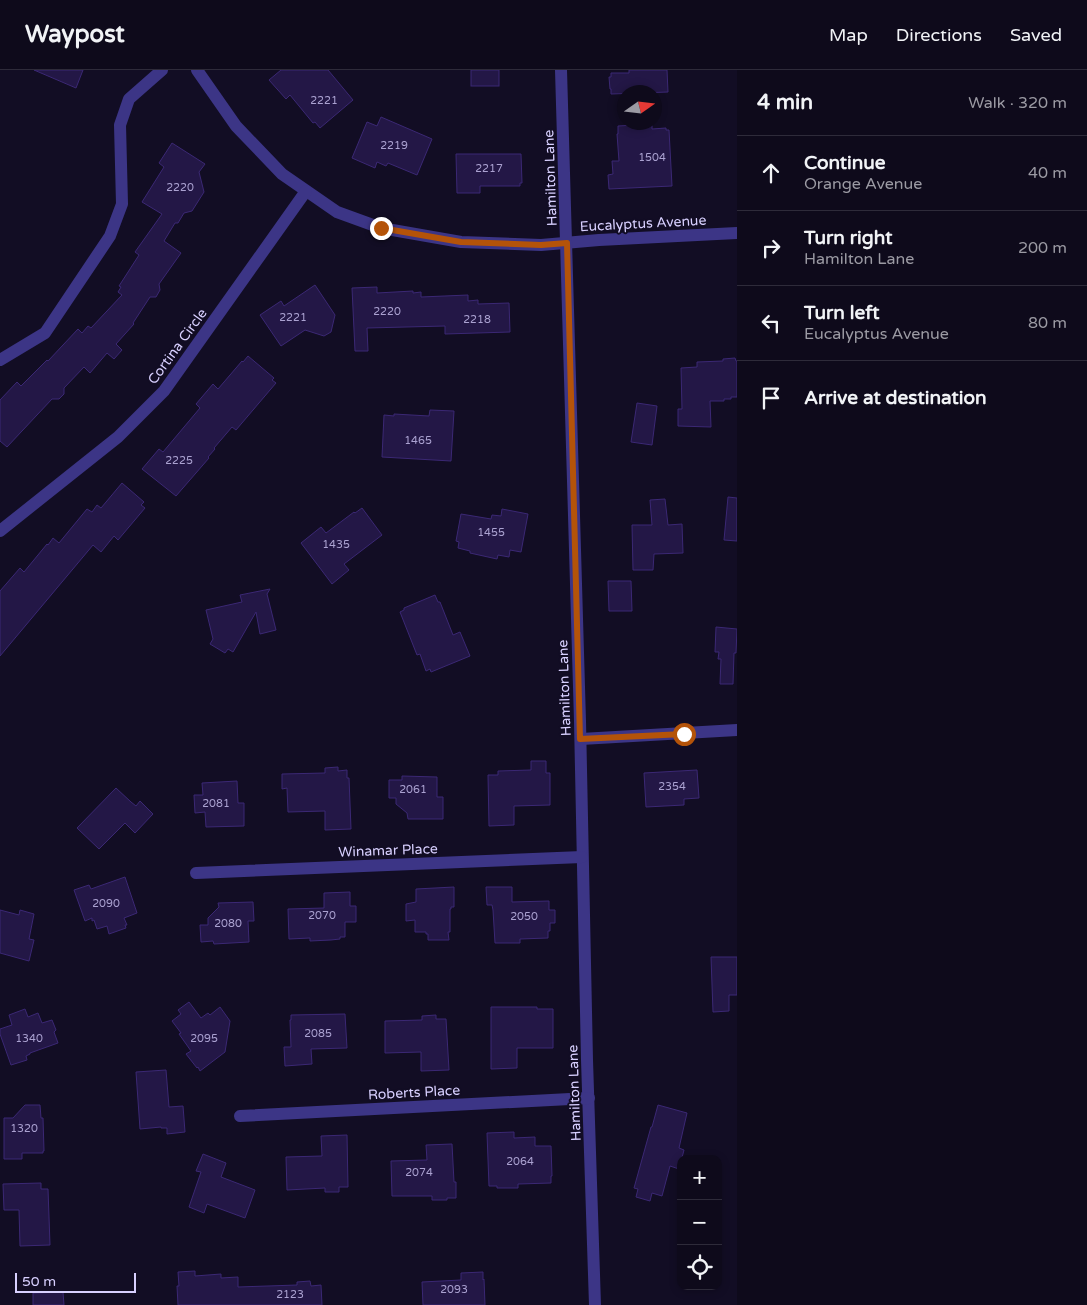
<!DOCTYPE html>
<html lang="en">
<head>
<meta charset="utf-8">
<style>
	:root { --surface:#0e0a1b; --page:#1c1828; --text:#f1f3f6; --muted:#9b9aa3; --line:#2e2b3a }
	body { margin:0; font-family:"Varela Round",sans-serif; background:var(--page); color:var(--text) }
	.controls { position:absolute; right:15px; bottom:15px; display:grid; overflow:hidden; border-radius:10px; box-shadow:0 2px 8px #0003 }
	.controls button { width:45px; height:45px; display:grid; place-items:center; padding:0; border:0; border-bottom:1px solid var(--line); background:var(--surface); color:var(--text); font:25px sans-serif }
	.compass { position:absolute; left:617px; top:15px; width:45px; height:45px; border-radius:50%; background:var(--surface); box-shadow:0 2px 8px #0003; rotate:76deg }
	.scale { position:absolute; left:15px; bottom:12px; width:121px; box-sizing:border-box; padding-left:5px; border:2px solid #d8d0ff; border-top:0; font-size:14px; line-height:18px; white-space:nowrap; color:#d8d0ff; -webkit-text-stroke:4px #120d24; paint-order:stroke }
	.stop { position:absolute; width:15px; height:15px; margin:-11px; border:4px solid #b45309; border-radius:50%; background:#fff }
	.stop.end { background:#b45309; border-color:#fff; box-shadow:0 1px 5px #0008 }
	.list { margin:0; padding:0; list-style:none }
	h2 { display:flex; justify-content:space-between; align-items:center; height:65px; margin:0; padding:0 20px; font-size:21px }
	h2 small { font-size:16px; font-weight:400; color:var(--muted) }
	.list li { display:grid; grid-template-columns:32px 1fr auto; gap:15px; align-items:center; box-sizing:border-box; height:75px; padding:0 20px; border-top:1px solid var(--line) }
	.list b { display:block; font-size:19px; white-space:nowrap }
	.list p { margin:0; font-size:16px; white-space:nowrap; color:var(--muted) }
	.list em { font-size:16px; font-style:normal; color:var(--muted) }
	.icon { flex:none; width:28px; height:28px; fill:none; stroke:currentColor; stroke-width:2; stroke-linecap:round; stroke-linejoin:round }
	.map { position:relative; flex:none; width:737px; height:1235px; overflow:hidden }
	header { display:flex; align-items:center; gap:30px; box-sizing:border-box; height:70px; padding:0 25px; background:var(--surface); border-bottom:1px solid var(--line) }
	header strong { font-size:24px }
	nav { display:flex; gap:28px; margin-inline-start:auto; font-size:18px }
	main { display:flex }
	aside { flex:1; background:var(--surface) }
	.map>svg:first-child { display:block }
</style>
</head>
<body>
<header>
<strong>Waypost</strong>
<nav><a>Map</a><a>Directions</a><a>Saved</a></nav>
</header>
<main>
<div class="map">
<svg width="737" height="1235" viewBox="0 0 737 1235">
	<rect width="100%" height="100%" fill="#120d24"/>
	<g fill="#231746" stroke="#3b2874">
		<path d="M34,0H83L76,18Z"/>
		<path d="M281,0H328L353,30L320,58L315,52L313,53L290,25L286,29L269,10Z"/>
		<rect x="471" y="0" width="28" height="16"/>
		<path d="M629,0H667L668,22L611,24V19H610L609,7H611V3H629Z"/>
		<path d="M381,47L432,69L417,105L388,93L386,96L377,92L375,98L352,88L367,52L377,56Z"/>
		<path d="M652,54V59L666,58V60H669L672,116L609,119L608,105L613,104L612,91H619L617,64H618V56Z"/>
		<path d="M172,73L205,94L199,102L204,122L192,141L184,143L178,153H175L164,171L181,183L159,214L160,220L156,227H150L133,253L134,254L116,274L122,280L114,289L107,283L90,303L84,297L64,318V324L59,329H52L7,377L0,371V330L17,312L21,316L47,290L48,291L78,259L82,263L88,256L91,258L122,225L118,222L121,217L119,216L139,185L135,182L162,144L142,132L164,97L159,93Z"/>
		<path d="M456,84H521L522,113H520V116H480V123H457Z"/>
		<path d="M315,215L335,245L331,262L324,266L305,260L281,276L260,245L281,231L284,236Z"/>
		<path d="M377,217V223L413,221V223L421,222V227L468,225V231L478,230V234L509,233L510,262L445,264V256L367,258L368,281H355L352,218Z"/>
		<path d="M248,286L274,308L272,310L276,313L236,360L232,357L214,378L215,379L208,387L209,388L176,426L142,399L159,379L163,382L200,338L196,334L213,314L218,319L242,291L243,292Z"/>
		<path d="M735,288L736,291H737V327H731V329H724V331H710L711,357L678,356V339H682L681,298L697,297V292L723,291V289Z"/>
		<path d="M637,333L657,336L652,375L631,372Z"/>
		<path d="M430,340L454,341L451,391L382,387L384,345L394,346V344L429,346Z"/>
		<path d="M122,413L144,432L141,435L145,438L118,470L114,466L101,482L93,475L0,586V521L20,498L24,502L47,474L48,475L53,468L59,473L87,439L92,442L97,435L101,438Z"/>
		<path d="M728,427L737,428V471L724,470Z"/>
		<path d="M665,429L668,455L682,454L683,483L654,484L653,500H633L632,455H652L650,430Z"/>
		<path d="M362,438L382,465L344,494L349,500L332,514L301,473L321,457L326,463L354,442L355,443Z"/>
		<path d="M502,439L528,444L521,482L510,480L509,487L498,485L497,489L470,483V481L458,478L459,472L456,471L461,444L491,449L492,445L501,446Z"/>
		<path d="M608,511H631L632,541H609Z"/>
		<path d="M270,519L267,524L276,560L260,564L256,542L233,582L228,579L225,583L210,574L213,569L206,540L242,532L240,525Z"/>
		<path d="M435,525L438,532H440L453,565L460,562L470,586L431,602L430,599L426,601L420,584L417,585L400,542L404,540V538Z"/>
		<path d="M716,557L737,559L736,583H734L733,614H720L721,589H718L719,582H715Z"/>
		<path d="M531,691H546V703H550V735L514,736V755L489,756L488,705H498V701L531,700Z"/>
		<path d="M338,697V701L347,700V708H349L351,759L325,760V741L288,742L287,718L282,719V704L325,703V698Z"/>
		<path d="M697,700L699,728L684,729V735L646,737L644,703Z"/>
		<path d="M402,706L437,707V727H443V749H408L407,743L396,734V728H389V710H402Z"/>
		<path d="M237,711L238,733H244V756L206,757L205,742L195,743L194,725H203L202,713Z"/>
		<path d="M116,718L131,732L136,736L140,731L153,744L135,763L125,753L99,779L77,758Z"/>
		<path d="M125,807L137,843L124,848L127,855H125L126,858L109,864L107,856L97,859L94,850L92,851V848L85,851L74,820L89,815L91,819Z"/>
		<path d="M454,817V837H451V839H450V862H448L449,870H428V864H426V862H415V850L406,851V834L416,832V819Z"/>
		<path d="M486,817H512V832L549,831V840H555V853H550V861H548V868L520,869V873H495L493,840L492,835H487Z"/>
		<path d="M350,822V836H356V852H345V867H340V869L331,870L310,871V868L289,869L288,839L324,838V823Z"/>
		<path d="M253,832L254,851H248L249,872L214,874L213,871L201,872L200,855H208V848L219,837L218,833Z"/>
		<path d="M0,840L19,845L20,840L34,844L29,869L34,870L29,891L0,883Z"/>
		<path d="M711,887H737V925H729V941L713,942Z"/>
		<path d="M189,932L201,948L208,943L210,945L220,937L230,951L225,982L200,1001L198,997L197,998L186,984L191,981L179,964L181,963L172,951L181,944L178,940Z"/>
		<path d="M491,937H537V939H553V978H517V998L491,999Z"/>
		<path d="M25,939L28,947L38,943L42,953L52,950L56,960L54,962L58,973L30,983V984L26,986L27,990L11,995L0,964V959L12,955L9,945Z"/>
		<path d="M345,944L347,978L311,979L312,994L285,996L284,977H291L290,950H291V945Z"/>
		<path d="M436,945V949H446L449,1000L421,1001V982L385,983V951L422,950V946Z"/>
		<path d="M166,1000L169,1037L183,1036L185,1062L167,1064V1058H161V1057L140,1059L136,1002Z"/>
		<path d="M25,1035H40L41,1048H43L44,1081H43V1083H22V1089H4V1048H13Z"/>
		<path d="M658,1035L687,1043L679,1078L684,1080L679,1099L670,1096L662,1126L652,1123L650,1131L636,1127L638,1119L634,1118L651,1057H652Z"/>
		<path d="M514,1062V1068L535,1067V1076H551L552,1106H551V1113L518,1114V1118H497V1116H489L487,1063Z"/>
		<path d="M347,1065L348,1117H339V1122H325V1118L287,1120L286,1087L322,1086L321,1066Z"/>
		<path d="M452,1074L454,1112H456V1128H447V1130H432V1126H392L391,1091L427,1090L426,1075Z"/>
		<path d="M203,1084L226,1093L221,1107L255,1120L245,1148L207,1134L204,1143L189,1137L201,1102L196,1101Z"/>
		<path d="M41,1113V1119H48L50,1175L20,1176L19,1140H4L3,1114Z"/>
		<path d="M195,1201V1206L221,1204V1208L238,1207V1217L297,1215V1212L310,1211L311,1216L321,1215L322,1235H178L177,1216H179L178,1202Z"/>
		<path d="M483,1202V1210L484,1209L485,1235H423L422,1212L461,1210V1203Z"/>
		<path d="M63,1222L64,1235H33V1223Z"/>
	</g>
	<g fill="none" stroke-linecap="round" stroke-linejoin="round">
		<g stroke="#3c3586" stroke-width="12">
			<path d="M197,0L236,56L282,104L337,142L381,158L461,172L541,175L599,170L737,163"/>
			<path d="M561,0L580,651L587,990L595,1235"/>
			<path d="M0,290L45,263L110,166L122,134L120,55L129,29L162,0"/>
			<path d="M0,461L118,367L164,321L306,121"/>
			<path d="M581,669L737,660"/>
			<path d="M196,803L582,787"/>
			<path d="M240,1046L589,1028"/>
		</g>
	</g>
	<g fill="none" stroke-linecap="round" stroke-linejoin="round">
		<path stroke="#b45309" stroke-width="6" d="M381,158L461,172L541,175L567,173L580,669L684,664"/>
	</g>
	<g text-anchor="middle" stroke-width="4" stroke-linejoin="round" paint-order="stroke">
		<g font-size="11" fill="#aba2d1">
			<text x="324" y="34">2221</text>
			<text x="394" y="79">2219</text>
			<text x="652" y="91">1504</text>
			<text x="489" y="102">2217</text>
			<text x="180" y="121">2220</text>
			<text x="387" y="245">2220</text>
			<text x="293" y="251">2221</text>
			<text x="477" y="253">2218</text>
			<text x="418" y="374">1465</text>
			<text x="179" y="394">2225</text>
			<text x="491" y="466">1455</text>
			<text x="336" y="478">1435</text>
			<text x="672" y="720">2354</text>
			<text x="413" y="723">2061</text>
			<text x="216" y="737">2081</text>
			<text x="106" y="837">2090</text>
			<text x="322" y="849">2070</text>
			<text x="524" y="850">2050</text>
			<text x="228" y="857">2080</text>
			<text x="318" y="967">2085</text>
			<text x="29" y="972">1340</text>
			<text x="204" y="972">2095</text>
			<text x="24" y="1062">1320</text>
			<text x="520" y="1095">2064</text>
			<text x="419" y="1106">2074</text>
			<text x="454" y="1223">2093</text>
			<text x="290" y="1228">2123</text>
		</g>
		<g font-size="14" fill="#d8d0ff" stroke="#120d24">
			<text transform="translate(550 108) rotate(-92)" y="5">Hamilton Lane</text>
			<text transform="translate(643 153) rotate(-3)" y="5">Eucalyptus Avenue</text>
			<text transform="translate(177 276) rotate(-54)" y="5">Cortina Circle</text>
			<text transform="translate(564 618) rotate(-92)" y="5">Hamilton Lane</text>
			<text transform="translate(388 780) rotate(-2)" y="5">Winamar Place</text>
			<text transform="translate(414 1022) rotate(-3)" y="5">Roberts Place</text>
			<text transform="translate(574 1023) rotate(-92)" y="5">Hamilton Lane</text>
		</g>
	</g>
</svg>
<div class="controls">
<button>+</button>
<button>−</button>
<button><svg class="icon" aria-label="locate" viewBox="0 0 24 24"><circle cx="12" cy="12" r="6"/><path d="M12 2v4M12 18v4M2 12h4M18 12h4"/></svg></button>
</div>
<svg class="compass" viewBox="-18 -18 36 36"><path d="M0-13l5 13h-10z" fill="#e53935"/><path d="M0 13l5-13h-10z" fill="#9b9aa3"/></svg>
<div class="scale">50 m</div>
<div class="stop" style="left:684px;top:664px"></div>
<div class="stop end" style="left:381px;top:158px"></div>
</div>
<aside>
<h2>4 min<small>Walk · 320 m</small></h2>
<ul class="list">
<li><svg class="icon" aria-label="ahead" viewBox="0 0 24 24"><path d="M12 20V5M6 11l6-6 6 6"/></svg><div><b>Continue</b><p>Orange Avenue</p></div><em>40 m</em></li>
<li><svg class="icon" aria-label="right" viewBox="0 0 24 24"><path d="M7 20v-9h11M14 6l5 5-5 5"/></svg><div><b>Turn right</b><p>Hamilton Lane</p></div><em>200 m</em></li>
<li><svg class="icon" aria-label="left" viewBox="0 0 24 24"><path d="M17 20v-9H6M10 6l-5 5 5 5"/></svg><div><b>Turn left</b><p>Eucalyptus Avenue</p></div><em>80 m</em></li>
<li><svg class="icon" aria-label="arrive" viewBox="0 0 24 24"><path d="M6 21V4h12l-3 4 3 4H6"/></svg><div><b>Arrive at destination</b></div></li>
</ul>
</aside>
</main>
</body>
</html>
